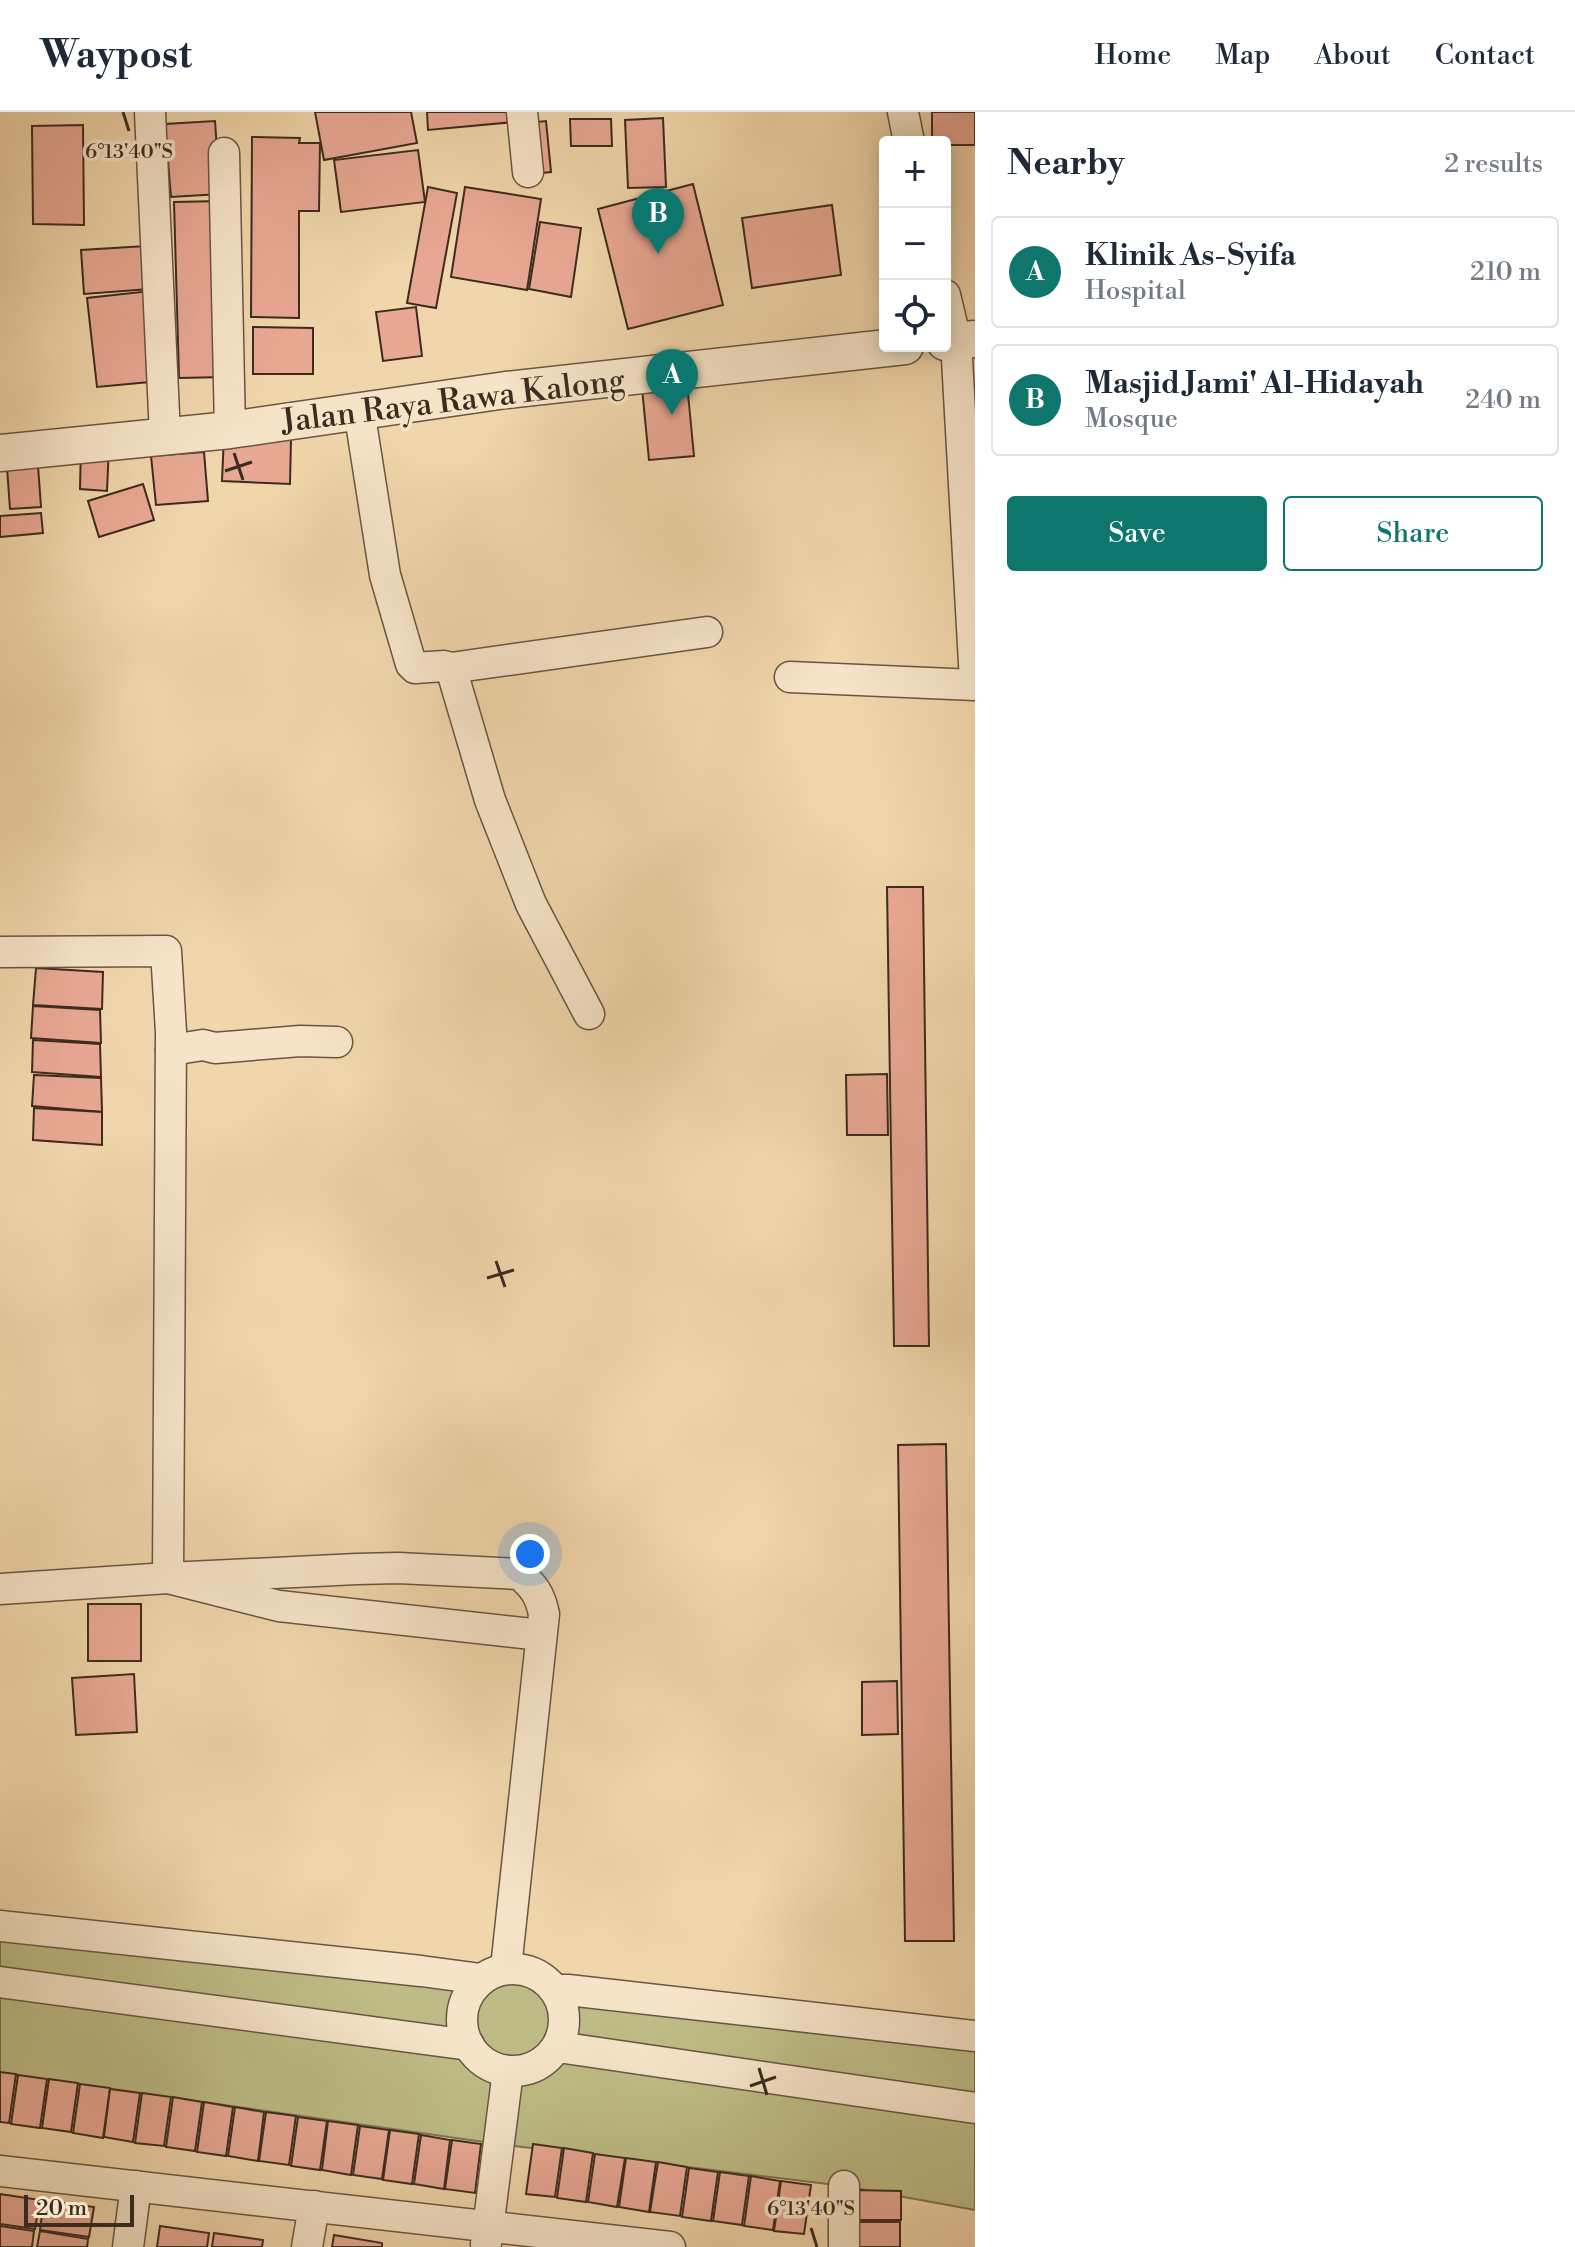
<!DOCTYPE html>
<html lang="en">
<head>
<meta charset="utf-8">
<style>
	:root { --surface:#fff; --page:#f6f6f7; --text:#1f2937; --muted:#747a83; --line:#e0e1e3; --accent:#0f766e }
	body { margin:0; font-family:"Libre Bodoni",serif; background:var(--page); color:var(--text) }
	.controls { position:absolute; right:24px; top:24px; display:grid; overflow:hidden; border-radius:8px; box-shadow:0 4px 20px #0003 }
	.controls button { width:72px; height:72px; display:grid; place-items:center; padding:0; border:0; border-bottom:2px solid var(--line); background:var(--surface); color:var(--text); font:40px sans-serif }
	.scale { position:absolute; left:24px; bottom:20px; width:110px; box-sizing:border-box; padding-left:8px; border:4px solid #3c2b1f; border-top:0; font-size:22px; line-height:28px; white-space:nowrap; color:#3c2b1f; -webkit-text-stroke:6px #f6e4c8; paint-order:stroke }
	.you { position:absolute; left:530px; top:1442px; width:28px; height:28px; margin:-20px; border:6px solid #fff; border-radius:50%; background:#1a73e8; box-shadow:0 0 0 12px #1a73e833 }
	.badge { display:grid; place-items:center; width:52px; height:52px; border-radius:50%; background:var(--accent); color:#fff; font-size:26px; font-weight:700 }
	.pin { position:absolute; translate:-50% -66px; filter:drop-shadow(0 2px 4px #0008) }
	.pin::after { content:''; position:absolute; top:42px; width:28px; height:24px; background:inherit; clip-path:polygon(0 0,100% 0,50% 100%) }
	.list { margin:0; padding:0; list-style:none }
	h2 { display:flex; justify-content:space-between; align-items:center; height:104px; margin:0; padding:0 32px; font-size:34px }
	h2 small { font-size:26px; font-weight:400; color:var(--muted) }
	.list li { display:grid; grid-template-columns:52px 1fr auto; gap:24px; align-items:center; box-sizing:border-box; height:112px; margin:0 16px 16px; padding:0 16px; border:2px solid var(--line); border-radius:8px }
	.list b { display:block; font-size:30px; white-space:nowrap }
	.list p { margin:0; font-size:26px; white-space:nowrap; color:var(--muted) }
	.list em { font-size:26px; font-style:normal; color:var(--muted) }
	.actions { display:flex; gap:16px; padding:24px 32px }
	.actions a { flex:1; padding:18px 0; border:2px solid var(--accent); border-radius:8px; text-align:center; font-size:28px; color:var(--accent) }
	.actions .main { background:var(--accent); color:#fff }
	.icon { flex:none; width:44px; height:44px; fill:none; stroke:currentColor; stroke-width:2; stroke-linecap:round; stroke-linejoin:round }
	.map { position:relative; flex:none; width:975px; height:2135px; overflow:hidden }
	header { display:flex; align-items:center; gap:48px; box-sizing:border-box; height:112px; padding:0 40px; background:var(--surface); border-bottom:2px solid var(--line) }
	header strong { font-size:38px }
	nav { display:flex; gap:44px; margin-inline-start:auto; font-size:28px }
	main { display:flex }
	aside { flex:1; background:var(--surface) }
	.map>svg:first-child { display:block }
</style>
</head>
<body>
<header>
<strong>Waypost</strong>
<nav><a>Home</a><a>Map</a><a>About</a><a>Contact</a></nav>
</header>
<main>
<div class="map">
<svg width="975" height="2135" viewBox="0 0 975 2135">
	<rect width="100%" height="100%" fill="#f1d6ab"/>
	<filter id="stains"><feTurbulence type="fractalNoise" baseFrequency=".0025" numOctaves="4"/><feColorMatrix values="0 0 0 0 .2 0 0 0 0 .09 0 0 0 0 .02 0 0 0 .5 -.17"/></filter>
	<radialGradient id="worn" r=".72"><stop offset=".6" stop-color="#630" stop-opacity="0"/><stop offset="1" stop-color="#630" stop-opacity=".3"/></radialGradient>
	<path fill="#bebc86" stroke="#7d7452" stroke-width="2" d="M0,1814L481,1867C517,1851 526,1852 556,1878L975,1924V2098L844,2074L498,2032L0,1961Z"/>
	<g fill="#e9a894" stroke="#3c2b1f" stroke-width="2">
		<path d="M315,0H411L417,31L324,48Z"/>
		<path d="M427,0H513L514,10L428,18Z"/>
		<path d="M932,0H975V33H945V30H932Z"/>
		<path d="M663,6L666,75L628,76L625,8Z"/>
		<path d="M570,7H611L612,34H571Z"/>
		<path d="M215,9L220,82L171,85L165,12Z"/>
		<path d="M546,9L551,60L532,62L528,11Z"/>
		<path d="M83,13L84,113L33,112L32,14Z"/>
		<path d="M252,25L300,26L299,31H320L319,99H299V206L251,205Z"/>
		<path d="M418,38L425,90L341,100L334,48Z"/>
		<path d="M693,72L723,193L628,217L598,97Z"/>
		<path d="M428,75L457,81L436,196L407,191Z"/>
		<path d="M465,75L541,87L527,178L451,165Z"/>
		<path d="M221,89L226,265L179,266L174,90Z"/>
		<path d="M832,93L841,163L752,176L742,106Z"/>
		<path d="M540,110L581,116L571,185L529,177Z"/>
		<path d="M146,134L149,177L84,182L81,138Z"/>
		<path d="M150,179L160,269L97,275L87,186Z"/>
		<path d="M416,195L422,244L383,249L376,200Z"/>
		<path d="M253,215L313,216V262H253Z"/>
		<path d="M686,261L694,344L649,348L641,266Z"/>
		<path d="M224,324L291,327L290,372L222,369Z"/>
		<path d="M81,333L109,334L107,379L80,377Z"/>
		<path d="M37,340L41,395L10,397L6,342Z"/>
		<path d="M204,340L208,389L156,393L151,344Z"/>
		<path d="M143,372L154,408L99,425L88,389Z"/>
		<path d="M41,401L43,421L0,425V404Z"/>
		<path d="M887,775H923L929,1234H894Z"/>
		<path d="M36,856L103,860L102,897L33,893Z"/>
		<path d="M33,894L100,898L101,931L31,926Z"/>
		<path d="M33,928L100,932L101,965L32,960Z"/>
		<path d="M887,962L888,1023H847L846,963Z"/>
		<path d="M34,963L101,966L102,1000L32,994Z"/>
		<path d="M34,996L102,1000V1033L33,1028Z"/>
		<path d="M946,1332L954,1829H905L898,1333Z"/>
		<rect x="88" y="1492" width="53" height="57"/>
		<path d="M134,1562L137,1620L76,1623L72,1566Z"/>
		<path d="M897,1569L898,1622L862,1623V1570Z"/>
		<path d="M0,1960L16,1962L9,2011L0,2010Z"/>
		<path d="M18,1963L47,1967L40,2016L11,2012Z"/>
		<path d="M49,1967L78,1971L71,2020L42,2016Z"/>
		<path d="M80,1972L110,1976L103,2026L73,2021Z"/>
		<path d="M110,1977L140,1981L133,2030L104,2025Z"/>
		<path d="M142,1981L171,1985L164,2034L135,2031Z"/>
		<path d="M173,1985L202,1990L195,2039L166,2035Z"/>
		<path d="M204,1990L233,1995L226,2044L197,2040Z"/>
		<path d="M235,1995L264,2000L258,2049L228,2044Z"/>
		<path d="M266,2000L296,2004L289,2053L259,2049Z"/>
		<path d="M298,2005L327,2009L320,2058L291,2054Z"/>
		<path d="M328,2009L358,2013L351,2063L322,2058Z"/>
		<path d="M360,2014L389,2018L382,2067L353,2063Z"/>
		<path d="M390,2018L419,2022L412,2072L383,2068Z"/>
		<path d="M421,2023L450,2028L444,2077L414,2072Z"/>
		<path d="M452,2028L481,2032L475,2081L445,2077Z"/>
		<path d="M533,2032L562,2036L555,2085L526,2082Z"/>
		<path d="M564,2036L593,2041L586,2090L557,2086Z"/>
		<path d="M595,2042L625,2046L617,2095L588,2090Z"/>
		<path d="M626,2046L656,2050L649,2100L619,2095Z"/>
		<path d="M658,2050L687,2055L680,2104L650,2100Z"/>
		<path d="M689,2056L718,2060L711,2109L682,2105Z"/>
		<path d="M720,2060L749,2064L742,2113L713,2109Z"/>
		<path d="M751,2064L780,2069L773,2118L744,2114Z"/>
		<path d="M781,2069L811,2073L804,2122L774,2119Z"/>
		<path d="M851,2078L901,2079V2108H851Z"/>
		<path d="M0,2082L40,2088L35,2117L0,2112Z"/>
		<path d="M44,2088L94,2095L89,2125L40,2118Z"/>
		<path d="M851,2110H900V2135H850Z"/>
		<path d="M0,2114L34,2119L32,2135H0Z"/>
		<path d="M160,2114L209,2121L207,2135H157Z"/>
		<path d="M40,2119L88,2127L87,2135H37Z"/>
		<path d="M214,2121L263,2128L262,2135H212Z"/>
		<path d="M334,2123L382,2131V2135H332Z"/>
	</g>
	<g fill="none" stroke-linecap="round" stroke-linejoin="round">
		<g stroke="#695642" stroke-width="33">
			<g id="minor">
				<path d="M150,0L165,323"/>
				<path d="M522,0L528,60"/>
				<path d="M903,0L909,30"/>
				<path d="M224,41L230,318"/>
				<path d="M945,183L956,229L975,569"/>
				<path d="M359,298L385,463L411,552L415,556L444,554L451,556L490,688L531,792L589,902"/>
				<path d="M451,556L707,520"/>
				<path d="M790,565L975,573"/>
				<path d="M0,840L166,839L171,920L168,1466L279,1494L541,1523"/>
				<path d="M171,938L203,933L215,936L300,929L337,930"/>
				<path d="M0,1477L168,1466L357,1457L398,1456L519,1462C534,1474 540,1483 544,1502L506,1856"/>
				<path d="M0,1814L421,1859L481,1867"/>
				<circle cx="513" cy="1908" r="51"/>
				<path d="M0,1870L469,1933"/>
				<path d="M556,1878H568L975,1924"/>
				<path d="M558,1935L975,1996"/>
				<path d="M0,2059L670,2135"/>
				<path d="M844,2074V2135"/>
				<path d="M486,2132L508,1959"/>
				<path d="M128,2135L136,2074"/>
				<path d="M307,2135L314,2094"/>
			</g>
		</g>
		<g stroke="#695642" stroke-width="39">
			<g id="tertiary">
				<path d="M945,230L975,227"/>
				<path d="M0,341L230,318L506,278L905,234"/>
			</g>
		</g>
		<use href="#minor" stroke="#f6e4c8" stroke-width="30"/>
		<use href="#tertiary" stroke="#f6e4c8" stroke-width="36"/>
	</g>
	<path fill="none" stroke="#3c2b1f" stroke-width="3" d="M123,0L129,19M234,341L243,368M225,359L252,350M496,1149L505,1175M487,1166L514,1158M759,1956L767,1983M750,1974L776,1965M811,2116L817,2135"/>
	<g text-anchor="middle" stroke-width="7" stroke-linejoin="round" paint-order="stroke">
		<g font-size="32" fill="#3c2b1f" stroke="#f6e4c8">
			<text transform="translate(453 288) rotate(-7)" y="11">Jalan Raya Rawa Kalong</text>
		</g>
	</g>
	<g font-size="20" text-anchor="middle" fill="#3c2b1f" stroke="#f6e4c8" stroke-width="7" stroke-linejoin="round" paint-order="stroke">
		<text x="129" y="46">6°13'40"S</text>
		<text x="811" y="2103">6°13'40"S</text>
	</g>
	<rect width="100%" height="100%" filter="url(#stains)"/>
	<rect width="100%" height="100%" fill="url(#worn)"/>
</svg>
<div class="controls">
<button>+</button>
<button>−</button>
<button><svg class="icon" aria-label="locate" viewBox="0 0 24 24"><circle cx="12" cy="12" r="6"/><path d="M12 2v4M12 18v4M2 12h4M18 12h4"/></svg></button>
</div>
<div class="scale">20 m</div>
<div class="you"></div>
<div class="pin badge" style="left:672px;top:303px">A</div>
<div class="pin badge" style="left:658px;top:142px">B</div>
</div>
<aside>
<h2>Nearby<small>2 results</small></h2>
<ul class="list">
<li><span class="badge">A</span><div><b>Klinik As-Syifa</b><p>Hospital</p></div><em>210 m</em></li>
<li><span class="badge">B</span><div><b>Masjid Jami' Al-Hidayah</b><p>Mosque</p></div><em>240 m</em></li>
</ul>
<div class="actions"><a class="main">Save</a><a>Share</a></div>
</aside>
</main>
</body>
</html>
